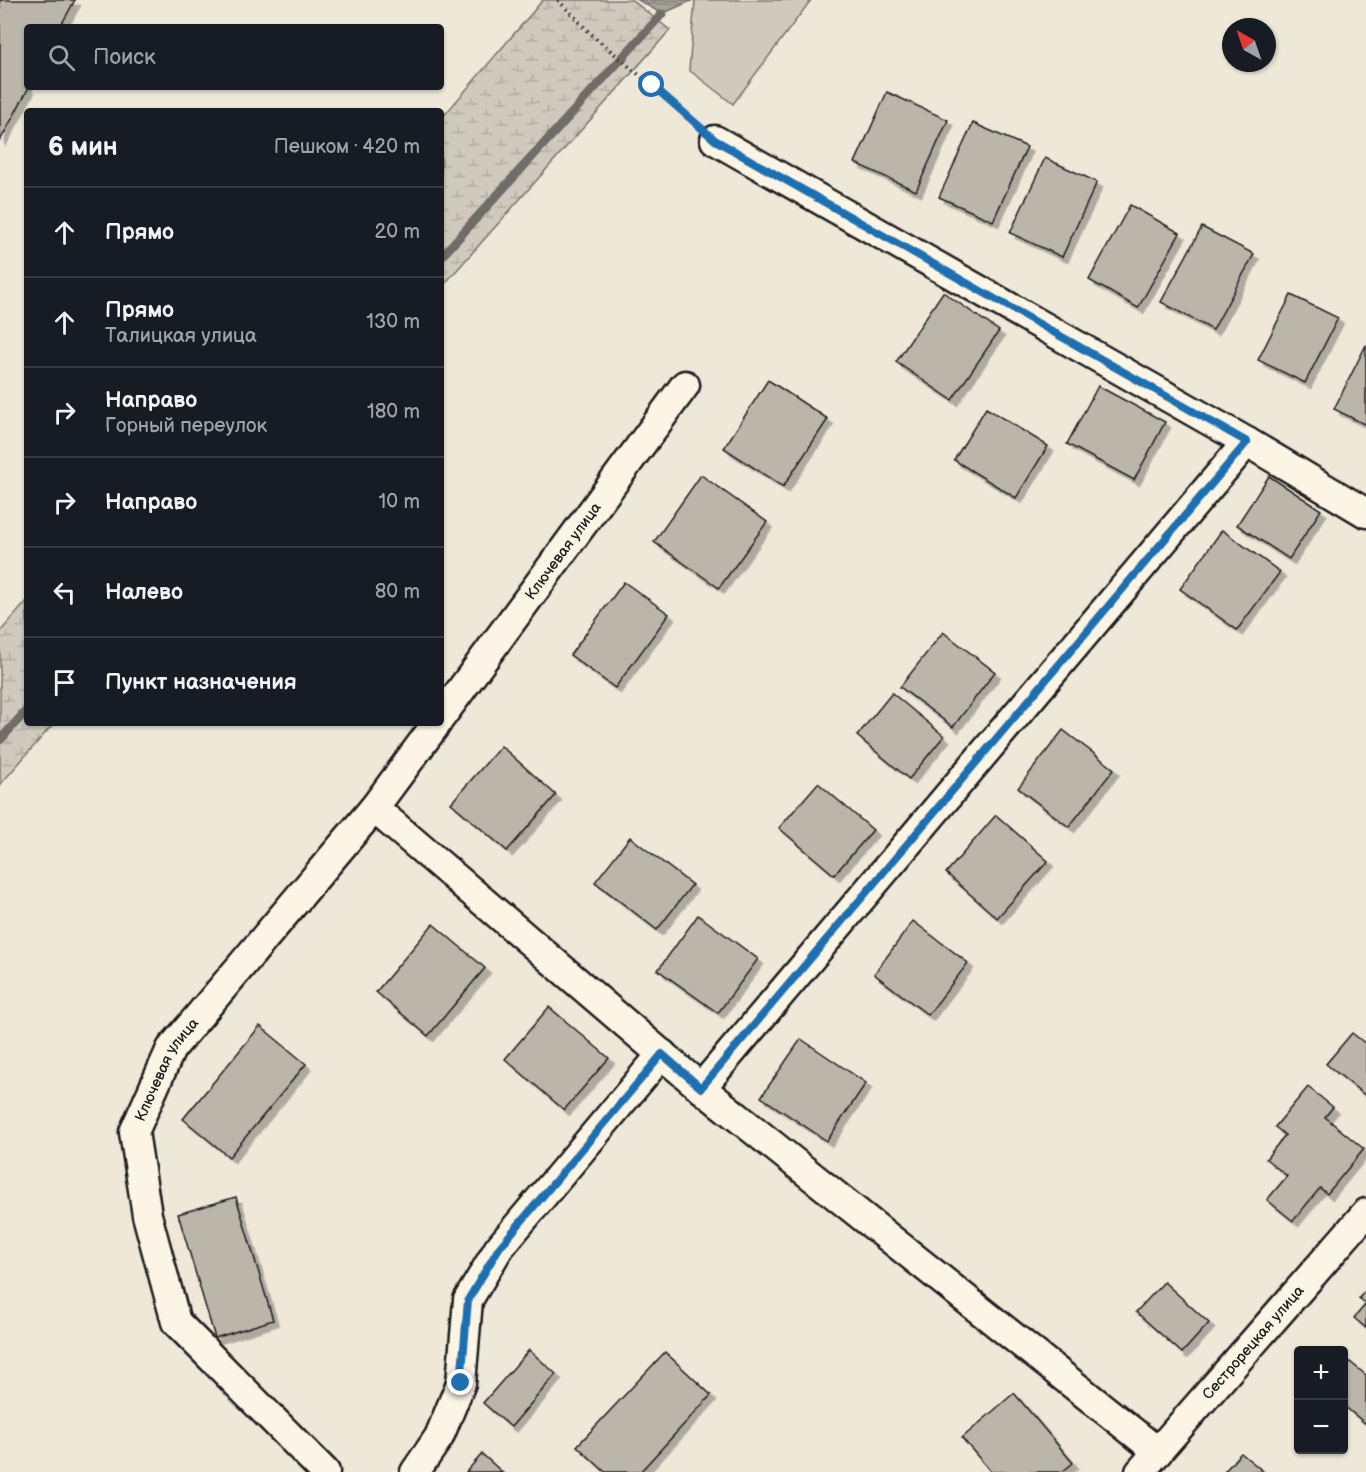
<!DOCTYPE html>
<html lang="ru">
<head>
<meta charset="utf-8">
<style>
	:root { --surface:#171b24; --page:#20242c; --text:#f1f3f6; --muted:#9ea1a6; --line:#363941 }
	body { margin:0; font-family:"Balsamiq Sans",sans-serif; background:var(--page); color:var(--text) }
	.controls { position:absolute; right:18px; bottom:18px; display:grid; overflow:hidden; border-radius:6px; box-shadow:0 2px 4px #0004 }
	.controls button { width:54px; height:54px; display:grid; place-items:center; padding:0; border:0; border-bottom:2px solid var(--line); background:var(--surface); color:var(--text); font:30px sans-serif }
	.compass { position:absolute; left:1222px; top:18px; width:54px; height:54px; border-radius:50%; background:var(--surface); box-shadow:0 2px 4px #0004; rotate:320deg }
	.stop { position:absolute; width:18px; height:18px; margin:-14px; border:4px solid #1f6fb2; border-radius:50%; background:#fff }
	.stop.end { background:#1f6fb2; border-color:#fff; box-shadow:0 2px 6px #0008 }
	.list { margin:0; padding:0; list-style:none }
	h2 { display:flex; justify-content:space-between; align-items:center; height:78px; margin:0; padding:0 24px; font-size:26px }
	h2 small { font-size:20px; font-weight:400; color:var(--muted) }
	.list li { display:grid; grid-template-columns:39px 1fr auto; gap:18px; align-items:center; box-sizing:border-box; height:90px; padding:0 24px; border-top:2px solid var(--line) }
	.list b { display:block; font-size:22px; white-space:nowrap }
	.list p { margin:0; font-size:20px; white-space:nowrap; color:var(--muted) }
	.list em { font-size:20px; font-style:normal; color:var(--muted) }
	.icon { flex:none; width:33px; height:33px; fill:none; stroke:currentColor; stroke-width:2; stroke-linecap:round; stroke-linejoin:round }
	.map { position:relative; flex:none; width:1366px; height:1472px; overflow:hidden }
	.search { position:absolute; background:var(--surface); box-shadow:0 2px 4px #0004; left:24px; top:24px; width:420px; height:66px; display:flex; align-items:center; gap:15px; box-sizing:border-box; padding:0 21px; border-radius:6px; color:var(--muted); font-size:22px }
	.panel { position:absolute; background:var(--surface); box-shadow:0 2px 4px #0004; left:24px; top:108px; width:420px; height:618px; border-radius:6px }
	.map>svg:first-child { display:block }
</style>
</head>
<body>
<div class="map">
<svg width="1366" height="1472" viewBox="0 0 1366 1472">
	<defs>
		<pattern id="wetland-marsh" width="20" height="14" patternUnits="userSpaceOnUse" patternTransform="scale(1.5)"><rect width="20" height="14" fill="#cfcabd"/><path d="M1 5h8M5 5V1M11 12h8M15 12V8" fill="none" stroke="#b1ada2"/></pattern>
		<pattern id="water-rules" width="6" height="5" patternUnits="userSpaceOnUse" patternTransform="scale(1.5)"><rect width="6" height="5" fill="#a7a299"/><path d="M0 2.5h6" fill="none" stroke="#87837c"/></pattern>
		<filter id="shadow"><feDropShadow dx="5.5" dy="5.5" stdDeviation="0" flood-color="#0004"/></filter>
	</defs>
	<rect width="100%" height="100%" fill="#eee8d9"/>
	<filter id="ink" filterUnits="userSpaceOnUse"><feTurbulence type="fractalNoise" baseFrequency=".0167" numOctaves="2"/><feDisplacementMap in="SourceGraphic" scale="12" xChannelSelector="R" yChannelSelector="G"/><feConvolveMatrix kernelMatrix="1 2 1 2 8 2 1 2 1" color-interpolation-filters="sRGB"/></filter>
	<g filter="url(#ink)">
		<path fill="#cfcabd" stroke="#76736c" stroke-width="1.5" d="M695,0H811L733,104L689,70Z"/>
		<g fill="url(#wetland-marsh)" stroke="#76736c" stroke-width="1.5">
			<path d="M543,0H632L670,30L441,288V119Z"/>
			<path d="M27,601V723H54L0,785V632Z"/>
		</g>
		<path fill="url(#water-rules)" stroke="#6f6c67" stroke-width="1.5" d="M638,0H693L662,14Z"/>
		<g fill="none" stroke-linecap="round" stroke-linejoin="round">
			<g stroke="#6f6c67" stroke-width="9">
				<path d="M441,257L662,14"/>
				<path d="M0,740L27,710"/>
			</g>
		</g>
		<g fill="#bab6aa" stroke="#1c1c1c" stroke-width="1.5" filter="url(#shadow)">
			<path d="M0,0H75L60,27H27V87H29L0,141Z"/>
			<path d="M887,92L948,120L916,191L855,163Z"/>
			<path d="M973,123L1027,147L993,221L939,197Z"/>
			<path d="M1045,158L1097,182L1062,257L1010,233Z"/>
			<path d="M1130,205L1180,233L1138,308L1089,280Z"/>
			<path d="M1202,227L1254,254L1213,330L1161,302Z"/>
			<path d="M943,292L999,331L952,400L896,362Z"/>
			<path d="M1291,295L1338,318L1305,383L1258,360Z"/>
			<path d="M1366,345V425L1334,409Z"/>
			<path d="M768,380L828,419L783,487L724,448Z"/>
			<path d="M1098,386L1165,422L1134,480L1067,444Z"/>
			<path d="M986,408L1048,446L1016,498L954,460Z"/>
			<path d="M701,475L767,522L719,588L654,542Z"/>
			<path d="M1269,476L1321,510L1289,559L1237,525Z"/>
			<path d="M1222,530L1280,572L1237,630L1180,589Z"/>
			<path d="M624,582L669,614L615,688L570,655Z"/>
			<path d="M943,632L995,672L953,727L900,687Z"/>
			<path d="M892,693L944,736L909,779L857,736Z"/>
			<path d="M1063,730L1114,769L1069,827L1018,788Z"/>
			<path d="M501,746L556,795L507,851L451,803Z"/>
			<path d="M818,783L873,830L834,875L779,828Z"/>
			<path d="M996,815L1048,861L997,918L946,873Z"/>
			<path d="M630,837L692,885L657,930L595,882Z"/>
			<path d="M698,915L758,959L718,1013L658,970Z"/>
			<path d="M913,921L968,963L928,1015L874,974Z"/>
			<path d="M433,924L485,968L428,1036L376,992Z"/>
			<path d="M549,1007L609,1058L564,1110L505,1059Z"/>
			<path d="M260,1026L306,1064L229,1157L183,1119Z"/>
			<path d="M1352,1033L1366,1044V1096L1326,1064Z"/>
			<path d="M801,1039L866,1083L827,1141L761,1097Z"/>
			<path d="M1308,1087L1333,1107L1325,1117L1364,1149L1327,1194L1320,1188L1293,1221L1267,1200L1287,1176L1266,1159L1285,1135L1275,1127Z"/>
			<path d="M236,1197L273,1320L215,1338L178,1214Z"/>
			<path d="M1164,1282L1209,1323L1182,1353L1136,1312Z"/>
			<path d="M1366,1290V1328L1354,1318L1366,1304L1359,1298Z"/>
			<path d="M529,1350L556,1374L511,1427L483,1403Z"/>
			<path d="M665,1352L711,1395L640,1472H605L577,1446Z"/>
			<path d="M1344,1357L1366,1375V1424L1344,1406Z"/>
			<path d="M1014,1393L1073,1463L1062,1472H991L962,1438Z"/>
			<path d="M1241,1453L1264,1472H1224Z"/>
			<path d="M482,1454L502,1472H466Z"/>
		</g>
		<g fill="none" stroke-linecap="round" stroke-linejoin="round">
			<g stroke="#1c1c1c" stroke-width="33">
				<g id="street">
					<path d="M715,140L1247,442L1366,513"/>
					<path id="s1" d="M441,717L685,385"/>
					<path d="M374,808L701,1088L1158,1452"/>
					<path d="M701,1088L1247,442"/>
					<path id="s2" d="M325,1472L176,1322L147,1215L134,1132L171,1049L374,808L437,723"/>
					<path d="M415,1472L439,1437L461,1383L468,1300L499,1248L662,1054"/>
					<path id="s3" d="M1140,1472L1366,1213"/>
				</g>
			</g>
			<path stroke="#1c1c1c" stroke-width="4" stroke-dasharray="1.5 4.5" stroke-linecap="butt" d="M558,0L591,34L693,121"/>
			<use href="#street" stroke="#fcf5e5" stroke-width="28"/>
		</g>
	</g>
	<g fill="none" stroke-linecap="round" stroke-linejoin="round" filter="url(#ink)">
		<path stroke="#1f6fb2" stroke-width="8" d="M461,1383L468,1300L499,1248L662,1054L701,1088L1247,442L715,140L652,85"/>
	</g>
	<g text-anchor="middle" stroke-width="4.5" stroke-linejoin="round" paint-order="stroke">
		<g font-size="15" fill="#1c1c1c" stroke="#fcf5e5">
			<text dy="5" stroke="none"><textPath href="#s1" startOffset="206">Ключевая улица</textPath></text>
			<text dy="5" stroke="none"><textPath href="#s2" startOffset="477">Ключевая улица</textPath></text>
			<text dy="5" stroke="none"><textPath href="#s3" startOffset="172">Сестрорецкая улица</textPath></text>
		</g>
	</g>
</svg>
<div class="controls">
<button>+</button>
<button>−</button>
</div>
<svg class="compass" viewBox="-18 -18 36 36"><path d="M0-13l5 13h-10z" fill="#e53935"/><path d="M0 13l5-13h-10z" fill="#9ea1a6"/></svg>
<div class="stop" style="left:652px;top:85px"></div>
<div class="stop end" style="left:461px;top:1383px"></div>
<div class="search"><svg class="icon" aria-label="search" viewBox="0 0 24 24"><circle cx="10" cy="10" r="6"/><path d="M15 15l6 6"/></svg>Поиск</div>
<section class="panel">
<h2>6 мин<small>Пешком · 420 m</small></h2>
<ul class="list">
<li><svg class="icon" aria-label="ahead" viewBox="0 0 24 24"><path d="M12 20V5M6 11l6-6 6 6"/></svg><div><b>Прямо</b></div><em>20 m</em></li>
<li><svg class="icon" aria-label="ahead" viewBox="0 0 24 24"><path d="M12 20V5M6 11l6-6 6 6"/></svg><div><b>Прямо</b><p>Талицкая улица</p></div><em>130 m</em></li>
<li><svg class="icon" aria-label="right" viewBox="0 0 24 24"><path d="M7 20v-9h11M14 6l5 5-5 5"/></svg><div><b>Направо</b><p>Горный переулок</p></div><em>180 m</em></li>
<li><svg class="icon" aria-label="right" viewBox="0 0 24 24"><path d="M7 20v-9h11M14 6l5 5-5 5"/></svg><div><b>Направо</b></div><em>10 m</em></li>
<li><svg class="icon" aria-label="left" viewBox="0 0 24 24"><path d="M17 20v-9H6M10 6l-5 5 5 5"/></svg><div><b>Налево</b></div><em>80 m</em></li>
<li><svg class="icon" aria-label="arrive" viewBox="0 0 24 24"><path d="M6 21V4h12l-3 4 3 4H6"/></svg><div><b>Пункт назначения</b></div></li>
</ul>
</section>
</div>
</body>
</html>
